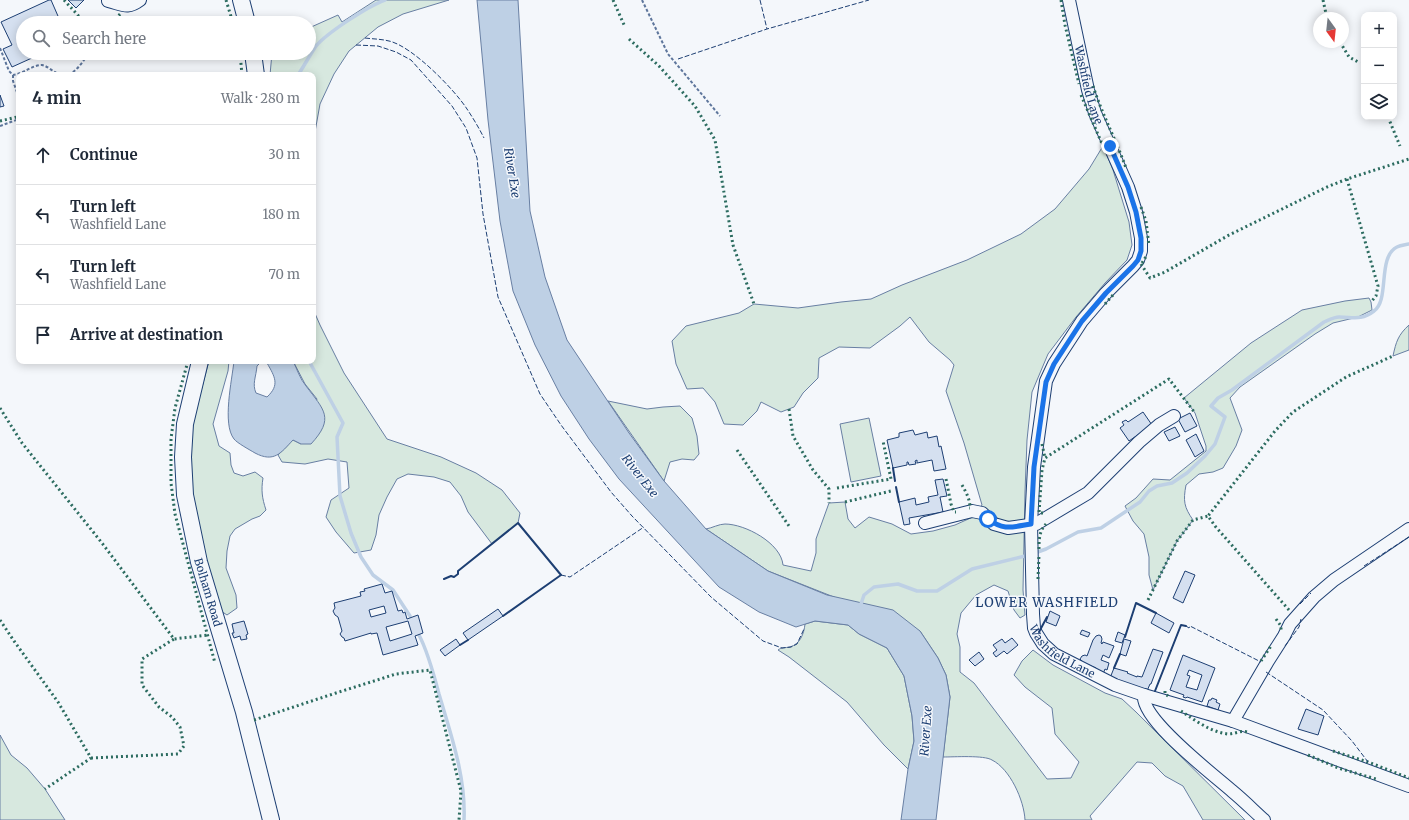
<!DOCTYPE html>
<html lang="en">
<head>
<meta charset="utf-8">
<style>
	:root { --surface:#fff; --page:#f6f6f7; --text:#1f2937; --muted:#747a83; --line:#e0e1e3 }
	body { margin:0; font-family:Merriweather,serif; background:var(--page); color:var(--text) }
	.controls { position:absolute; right:12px; top:12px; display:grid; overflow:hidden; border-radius:8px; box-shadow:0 2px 10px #0003 }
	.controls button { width:36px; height:36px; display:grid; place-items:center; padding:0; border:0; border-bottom:1px solid var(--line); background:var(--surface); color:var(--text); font:20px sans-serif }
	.compass { position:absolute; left:1313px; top:12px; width:36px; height:36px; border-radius:50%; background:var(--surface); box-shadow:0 2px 10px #0003; rotate:165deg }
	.stop { position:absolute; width:12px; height:12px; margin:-9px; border:3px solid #1a73e8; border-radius:50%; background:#fff }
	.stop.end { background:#1a73e8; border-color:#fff; box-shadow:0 1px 4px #0008 }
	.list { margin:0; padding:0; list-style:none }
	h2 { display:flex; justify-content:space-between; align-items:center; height:52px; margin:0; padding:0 16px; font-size:17px }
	h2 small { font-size:13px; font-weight:400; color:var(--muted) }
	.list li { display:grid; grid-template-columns:26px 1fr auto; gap:12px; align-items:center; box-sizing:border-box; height:60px; padding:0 16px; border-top:1px solid var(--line) }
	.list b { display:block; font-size:15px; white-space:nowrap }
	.list p { margin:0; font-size:13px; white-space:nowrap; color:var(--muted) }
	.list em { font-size:13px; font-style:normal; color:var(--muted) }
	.icon { flex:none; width:22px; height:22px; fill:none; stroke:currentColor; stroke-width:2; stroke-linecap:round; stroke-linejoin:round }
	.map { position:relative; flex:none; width:1409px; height:820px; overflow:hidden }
	.search { position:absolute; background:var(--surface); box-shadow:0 2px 10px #0003; left:16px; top:16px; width:300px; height:44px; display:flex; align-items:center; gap:10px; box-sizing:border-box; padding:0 14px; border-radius:22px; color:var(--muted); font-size:15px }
	.panel { position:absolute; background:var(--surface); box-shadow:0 2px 10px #0003; left:16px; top:72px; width:300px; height:292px; border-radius:8px }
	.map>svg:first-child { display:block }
</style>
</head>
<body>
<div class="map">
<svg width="1409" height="820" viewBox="0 0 1409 820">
	<rect width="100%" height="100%" fill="#f4f7fb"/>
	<g fill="#d7e8df" stroke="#687fa3">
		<path d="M376,0H449L403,14L378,27L349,51L334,74L320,104L313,143V75H270L272,53H309V28L338,15L342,22Z"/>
		<path d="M1103,146L1113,170L1129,222L1132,245L1127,260L1105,283L1076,317L1048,354L1032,392L1027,440L1025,492L1023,590L1025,615L1020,618L1014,610L1008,591L994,585L976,595L961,613L957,634L960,647V672L974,683L1047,779L1071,778L1079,762L1055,734L1052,708L1025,687L1014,675L1022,661L1033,650L1053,665L1105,693L1122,699L1136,712L1245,820H1203L1183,786L1165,776L1152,763L1137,762L1090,816L1092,820H1025C1024,800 1010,769 992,760C984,755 954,757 943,757L950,697L946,675L938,658L920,631L768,571L706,529C712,528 719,524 725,524C745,524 781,543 783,565L811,571L816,553V539L829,503L845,502L848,519L855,528L869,517L892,524L911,534L933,531L955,525L975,516L982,505L964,443L946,391L954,365L950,360L929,342L910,317L900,326L870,348L839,347L819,358L818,378L803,393L794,407L781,412L761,402L757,411L743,425L724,424L715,402L703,388L687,389L676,364L672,341L686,326L739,313L754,304L798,308L841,302L871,299L902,285L967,260L1021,234L1055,209L1089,169Z"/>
		<path d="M1369,298L1371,302L1372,310L1358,317L1333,323L1315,334L1240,387L1230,398L1242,430L1236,446L1223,468L1213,472L1199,474L1186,485C1183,501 1184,507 1193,520L1177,541L1153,590L1149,575V557L1144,534L1133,521L1125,506L1136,498L1153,479L1170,480L1206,451V446L1195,413L1184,398L1251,343L1302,310L1345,301Z"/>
		<path d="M313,309L320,325L344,373L387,439L441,457L476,473L502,490L520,513L518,523L492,544L468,512L461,496L450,482L434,477L408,474L397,479L387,497L379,515L376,535L371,550L354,553L336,532L326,517L331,500L349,488L347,462L328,459L305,464L282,462L278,455L293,440L301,444L317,399L305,384L293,361H313Z"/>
		<path d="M1409,325V350L1393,356C1396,342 1398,335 1409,325Z"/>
		<path d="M209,361H229L228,371L213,424L219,446L230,453L231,465L234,473L243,476L255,472L263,478C261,490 262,498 266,510L260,516L252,519L235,529L230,536L227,551L226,568L236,595L237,608L227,615L218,609L192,498L191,437L194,417Z"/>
		<path d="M608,401L647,409L663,407L680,406L692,418L697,436L699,454L694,460L682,459L670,462L664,481Z"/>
		<path d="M869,418L881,476L851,482L840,424Z"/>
		<path d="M815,621L848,625L859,634L887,648L904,676L912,716L914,741L908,769L884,745L847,702L789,657L778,650C782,647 785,648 790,647C800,644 804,634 805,624Z"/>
		<path d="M0,735L11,755L27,768L45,789L65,820H0Z"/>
	</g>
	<g fill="#bed0e5" stroke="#687fa3" fill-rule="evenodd">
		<path d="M477,0H518L530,211L545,277L567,340L629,433L664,481L706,529L768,571L827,595L893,610L920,631L938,658L946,675L950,697L936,820H901L908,769L914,741L912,716L904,676L887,648L859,634L848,625L815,621L796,627L759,612L719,587L619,479L589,439L561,396L535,345L513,291L500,221L488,120Z"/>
		<path d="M234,361H293C297,369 300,379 306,386C324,410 335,418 311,444H301L293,440C281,453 274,463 255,453C250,450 237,443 234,439C222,424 232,380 234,361ZM261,362L267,363C275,377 280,385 267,397L256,393C252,384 256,377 257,366Z"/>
	</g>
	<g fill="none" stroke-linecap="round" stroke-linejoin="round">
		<g stroke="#bed0e5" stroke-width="3.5">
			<path d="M298,75C304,66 310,55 316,46C327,33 368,6 385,0"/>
			<path d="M309,361L343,423L337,437L340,496L351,533L361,557L373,575L393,590L410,616"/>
			<path d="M1035,553L1046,549L1078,532L1101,528L1140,502L1149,491L1157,486L1172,483L1187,473L1205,456L1215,444L1225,417L1211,406L1218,398L1232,390L1324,322C1329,320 1334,317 1339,317C1353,317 1361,321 1374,311C1390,300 1377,257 1397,247C1401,245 1405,245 1409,244"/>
			<path d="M860,607L864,595L874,587L898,584L917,591H937L972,569L1029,555"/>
			<path d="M419,635C428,652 434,675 439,694C451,735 466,777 464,820"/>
		</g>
	</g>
	<g fill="#d5e0f0" stroke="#1d3f73" fill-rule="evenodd">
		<path d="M49,0H51L61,23H23V53H43L12,67L3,49L12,45L1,22Z"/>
		<path d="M68,0H84L76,8Z"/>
		<path d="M0,95L4,106L0,107Z"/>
		<path d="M1143,412L1152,425L1129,441L1120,428L1124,425L1122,422L1126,420L1128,422Z"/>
		<path d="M1190,413L1197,426L1185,432L1178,419Z"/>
		<path d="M1175,427L1180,436L1169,441L1164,432Z"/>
		<path d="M913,430L915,435L927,432L928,438L937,436L939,447L941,446L946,469L934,471L932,460L917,463V460L915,461L916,464L909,465L908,462H907V465L893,468L887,440L899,437V433Z"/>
		<path d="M1196,434L1204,451L1195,457L1186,440Z"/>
		<path d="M943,479L947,496L940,497L943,512L909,518L910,524L904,525L899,502L915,498L916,505L929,502L928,497L938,495L935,480Z"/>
		<path d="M1185,571L1195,575L1183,603L1173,598Z"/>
		<path d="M382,584L385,593L392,591L398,611L402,610L403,613L405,612L407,619L418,615L423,633L415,636L418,645L383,655L377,633L371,634V633L345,641L344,638L342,637L340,634L342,631L338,617L335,615L333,611L335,608L334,603L361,596L360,592L365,591L364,589ZM384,606L386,613L371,617L369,610ZM408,621L412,634L390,641L386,627Z"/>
		<path d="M498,609L503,616L468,640L463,633Z"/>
		<path d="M1050,611L1060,616L1056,626L1046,622Z"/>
		<path d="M1156,613L1174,623L1169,633L1151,623Z"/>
		<path d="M244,621L248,634L246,635L247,639L241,640L240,636L234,638L232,633H234L232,624Z"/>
		<path d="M1082,630L1090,633L1088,637L1080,634Z"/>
		<path d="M1118,632L1125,635L1122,643L1115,641Z"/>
		<path d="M1099,635L1101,636L1102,639L1101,643L1102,644L1103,642L1114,646L1109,658L1103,655L1101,660L1109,663L1107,670L1105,669L1103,674L1095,671L1096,668L1084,663L1080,659L1082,656L1085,655L1087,656L1093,640L1096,636Z"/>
		<path d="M1012,638L1018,645L1007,654L1004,651L996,657L993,653L997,650L993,645L1002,639L1005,643Z"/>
		<path d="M456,639L460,645L445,656L440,650Z"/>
		<path d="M1124,639L1131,641L1126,656L1120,654Z"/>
		<path d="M1153,649L1163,652L1151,684H1150L1147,691L1110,678L1114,668L1128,672L1127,673L1137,677V676L1142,677Z"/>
		<path d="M979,652L984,659L975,666L969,660Z"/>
		<path d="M1183,655L1215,668L1202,702L1187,697L1186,698L1183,697L1184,695L1170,690ZM1189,670L1202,675L1197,690L1186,687L1190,676L1187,675Z"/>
		<path d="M1212,698L1217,700L1216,702L1220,704L1218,710L1207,706L1209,700H1211Z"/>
		<path d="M1306,709L1324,716L1318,735L1298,729Z"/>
	</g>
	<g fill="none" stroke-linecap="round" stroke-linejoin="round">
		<g stroke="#1d3f73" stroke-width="14">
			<g id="minor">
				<path id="s1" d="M1069,0L1088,90L1095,113L1128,187L1136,212L1141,238V251L1138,260L1133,266L1106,293L1082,321L1054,364L1046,381L1034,467L1031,524L1033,614L1034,628L1036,633L1043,644L1054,654L1115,685L1144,695L1233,721L1409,786"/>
				<path d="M108,1C122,4 127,10 140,0"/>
				<path d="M925,523L972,511L982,513L994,524L1008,528L1036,524L1088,493L1139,442L1159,425L1174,416"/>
				<path d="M1144,695C1140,719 1214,775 1232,791C1243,800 1253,810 1264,820"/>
				<path d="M1233,721L1268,661L1284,636L1290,624L1314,597L1334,580L1409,529"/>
			</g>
		</g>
		<g stroke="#1d3f73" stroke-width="18">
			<g id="major">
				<path d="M241,0L247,23"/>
				<path d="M253,53L256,75"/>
				<path id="s2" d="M200,361L185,424L183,457L185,495L199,562L244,712L271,820"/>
			</g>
		</g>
		<g stroke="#5e769c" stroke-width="2" stroke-dasharray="3 2" stroke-linecap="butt">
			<path d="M642,0L668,54L720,116"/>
			<path d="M120,23L126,16"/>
			<path d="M0,48L9,71L13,75C23,74 32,65 42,65C47,66 51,70 55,72C71,82 81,64 89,53"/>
			<path d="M13,75V81L19,98"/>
			<path d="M0,126L19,119"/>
		</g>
		<use href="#minor" stroke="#f4f7fb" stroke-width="12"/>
		<use href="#major" stroke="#f4f7fb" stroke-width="16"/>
		<g stroke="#2c6c60" stroke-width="3" stroke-dasharray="2 3" stroke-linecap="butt">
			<path d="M64,0L85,23"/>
			<path d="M226,0L233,23"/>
			<path d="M613,0L625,27"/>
			<path d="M1061,0L1065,25L1079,84"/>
			<path d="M1323,0L1327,18"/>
			<path d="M112,23L122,12"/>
			<path d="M629,39L659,66L695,106L715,140L733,245L754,304"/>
			<path d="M1340,42L1349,57L1360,63"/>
			<path d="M240,53L242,75"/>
			<path d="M1093,86C1102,114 1116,140 1126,168"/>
			<path d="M1081,95L1103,146"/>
			<path d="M1388,117L1400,146"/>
			<path d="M0,121L17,117"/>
			<path d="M1347,179L1378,286L1376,296L1371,302"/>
			<path d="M1141,207L1146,221L1149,246"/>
			<path d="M1142,263L1147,255"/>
			<path d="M1141,264L1150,278L1165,272L1229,235L1327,187L1347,179L1409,159"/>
			<path d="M1105,304L1113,295"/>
			<path d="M188,361L175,408L171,439V483L175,514L215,663"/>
			<path d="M0,408L22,443L102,543L174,639L208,635"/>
			<path d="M789,409L793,436L813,470L829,489V503"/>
			<path d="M1042,444L1045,458"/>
			<path d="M737,450L789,526"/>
			<path d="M946,479L951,504L954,512H956"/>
			<path d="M962,485C966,492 970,499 970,508H969"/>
			<path d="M837,488L891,479L883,441"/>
			<path d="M845,502L891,491"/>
			<path d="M1043,513H1039L1042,470L1045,458L1169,379L1195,413"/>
			<path d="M1039,549C1039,540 1039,531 1046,524"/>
			<path d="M1038,579L1039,555"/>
			<path d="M1148,600L1177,541L1193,520L1208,516"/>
			<path d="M1289,610L1215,526L1208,516L1275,431L1293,412L1346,377L1393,356"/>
			<path d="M1276,619L1281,626V631"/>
			<path d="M0,620L14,641L58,702L91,758L45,789"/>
			<path d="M1261,661L1271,646"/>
			<path d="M1165,691V694L1168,696"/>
			<path d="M1181,711C1195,720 1210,732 1228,734C1235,734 1241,730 1247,732"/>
			<path d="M254,720L336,693L396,674L430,670L461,791L459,820"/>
			<path d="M1333,751L1368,762L1409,778"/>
			<path d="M1308,755L1338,768L1376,779"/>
			<path d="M91,758L178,754L184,746L180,727L172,717L159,707L142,685V659L174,639"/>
		</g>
		<g stroke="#1d3f73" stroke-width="1" stroke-dasharray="5 2" stroke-linecap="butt">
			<path d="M760,0L767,29"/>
			<path d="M365,38C373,39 381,39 389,41C412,46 454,89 467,109C473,118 479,128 484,138"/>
			<path d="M356,45L378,46L396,52L411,60L452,106L466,128L477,158L483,214L498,297L540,394L561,425L611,492L632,516L711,597L763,641L782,648L791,647L797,644L804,629"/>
			<path d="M678,59L767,29L869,0"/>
			<path d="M1364,566L1409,537"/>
			<path d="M561,575L570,577L644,527"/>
			<path d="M1300,604L1311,593"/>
			<path d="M1186,626L1189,628L1190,626L1261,662"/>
			<path d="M1285,646L1299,627L1301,619"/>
			<path d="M1266,672L1323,710L1352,741L1368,762"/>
		</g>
		<g stroke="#1d3f73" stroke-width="2">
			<path d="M893,468L895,481"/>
			<path d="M896,487L899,502"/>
			<path d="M444,579L451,576L454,577L458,574V571L518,523L561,575L503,616"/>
			<path d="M1039,632L1047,617"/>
			<path d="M1125,637L1136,603L1156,613"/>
			<path d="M460,645L468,640"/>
			<path d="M1114,668L1120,654"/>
			<path d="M1155,691L1181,625L1186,626"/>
		</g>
	</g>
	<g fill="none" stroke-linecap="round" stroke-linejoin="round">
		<path stroke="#1a73e8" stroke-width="5" d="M988,519C1004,531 1012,527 1031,524L1034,467L1046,382L1054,364L1082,321L1106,293L1133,266L1138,260L1141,251V238L1136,212L1128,187L1110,146"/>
	</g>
	<g text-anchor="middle" stroke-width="3" stroke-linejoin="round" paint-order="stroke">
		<g font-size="11" fill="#1d3f73" stroke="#f4f7fb">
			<text dy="4" stroke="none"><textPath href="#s1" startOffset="87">Washfield Lane</textPath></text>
			<text dy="4" stroke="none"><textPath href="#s2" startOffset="236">Bolham Road</textPath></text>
			<text dy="4" stroke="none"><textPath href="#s1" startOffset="711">Washfield Lane</textPath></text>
		</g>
		<g font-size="12" font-style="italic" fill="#1d3f73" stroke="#f4f7fb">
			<text transform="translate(512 173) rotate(81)" y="4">River Exe</text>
			<text transform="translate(640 476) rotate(52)" y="4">River Exe</text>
			<text transform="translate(926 731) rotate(-86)" y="4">River Exe</text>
		</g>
		<g font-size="13" letter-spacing="1" fill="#1d3f73" stroke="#f4f7fb">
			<text x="1047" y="607">LOWER WASHFIELD</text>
		</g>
	</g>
</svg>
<div class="controls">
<button>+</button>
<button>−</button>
<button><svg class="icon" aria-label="layers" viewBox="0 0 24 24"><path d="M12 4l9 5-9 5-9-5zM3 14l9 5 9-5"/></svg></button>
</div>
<svg class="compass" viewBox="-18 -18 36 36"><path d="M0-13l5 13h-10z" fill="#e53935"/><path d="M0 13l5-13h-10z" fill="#747a83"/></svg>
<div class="stop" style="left:988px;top:519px"></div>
<div class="stop end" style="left:1110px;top:146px"></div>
<div class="search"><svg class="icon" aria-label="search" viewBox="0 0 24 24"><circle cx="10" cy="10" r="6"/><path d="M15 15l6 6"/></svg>Search here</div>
<section class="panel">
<h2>4 min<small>Walk · 280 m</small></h2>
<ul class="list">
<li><svg class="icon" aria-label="ahead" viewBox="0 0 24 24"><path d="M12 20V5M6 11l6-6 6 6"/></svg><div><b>Continue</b></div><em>30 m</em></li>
<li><svg class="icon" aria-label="left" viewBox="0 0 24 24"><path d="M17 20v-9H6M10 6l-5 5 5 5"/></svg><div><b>Turn left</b><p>Washfield Lane</p></div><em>180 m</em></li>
<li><svg class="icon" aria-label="left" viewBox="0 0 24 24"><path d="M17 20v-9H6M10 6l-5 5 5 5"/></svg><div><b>Turn left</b><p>Washfield Lane</p></div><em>70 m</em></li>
<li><svg class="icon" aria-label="arrive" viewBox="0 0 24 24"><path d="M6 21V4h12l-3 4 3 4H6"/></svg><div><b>Arrive at destination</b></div></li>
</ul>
</section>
</div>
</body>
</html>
